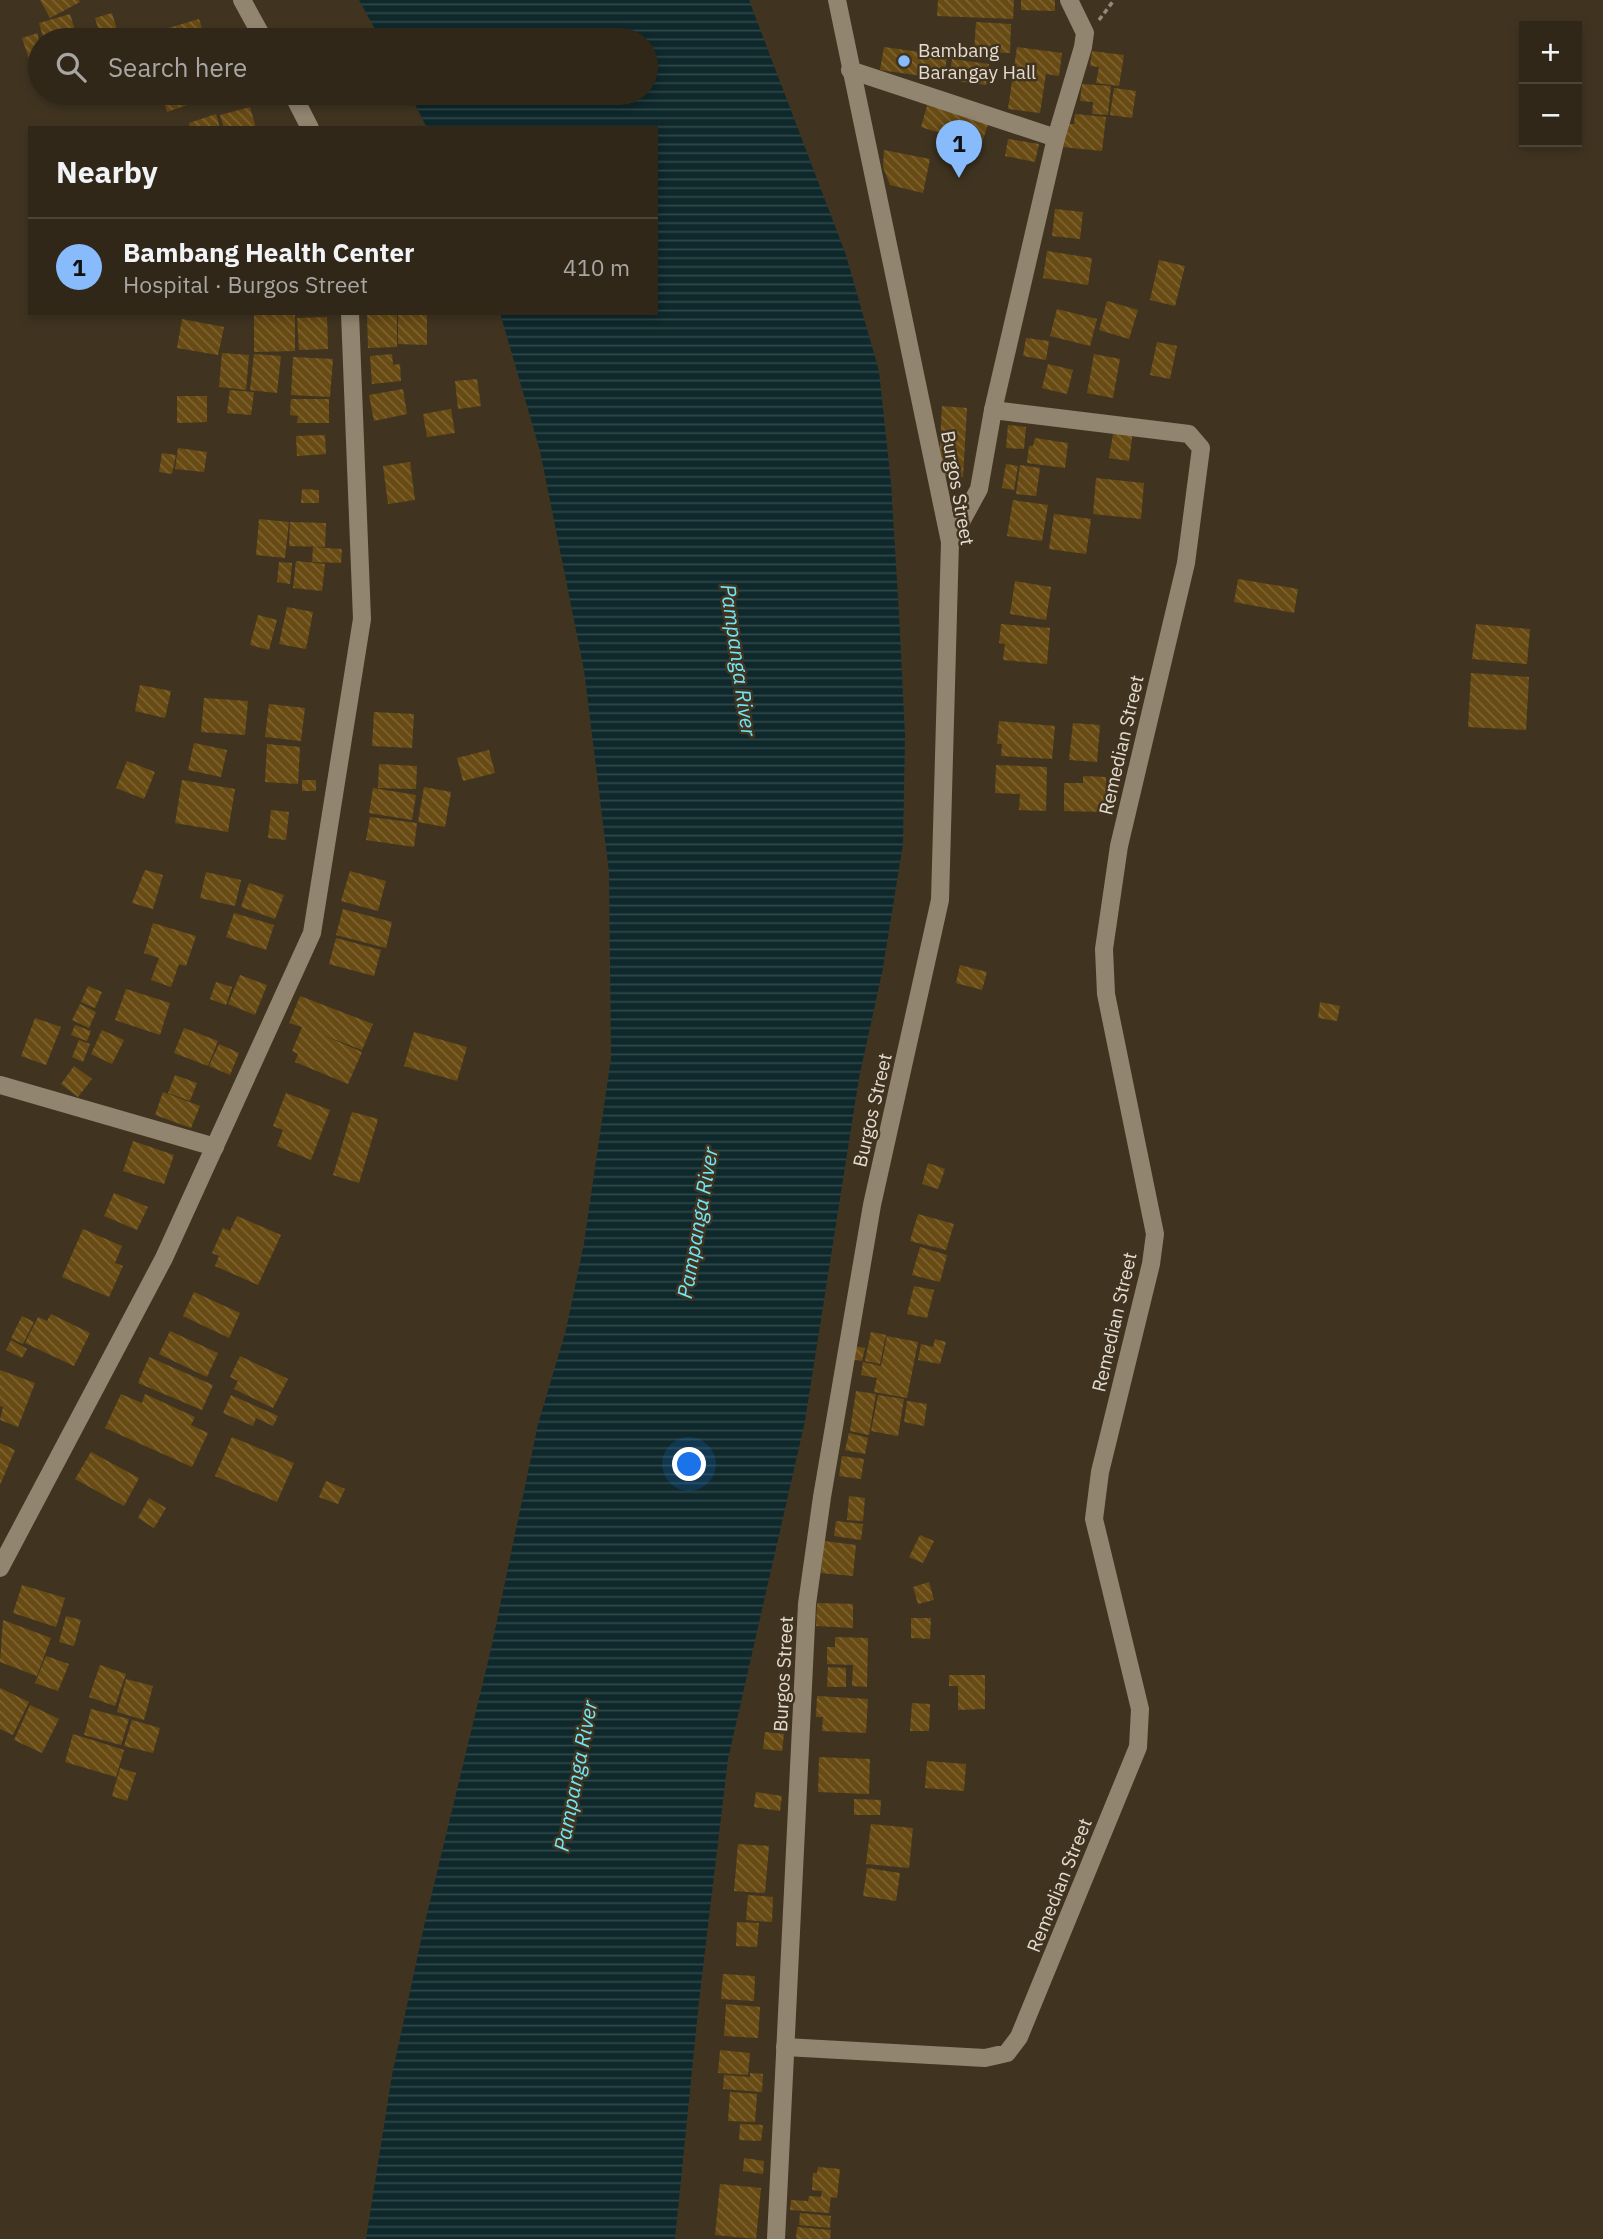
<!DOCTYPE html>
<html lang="en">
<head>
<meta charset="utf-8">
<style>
	:root { --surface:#302719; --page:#3c3326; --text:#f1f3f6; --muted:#a8a5a2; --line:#4b4438; --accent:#87bbfc }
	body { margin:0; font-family:"IBM Plex Sans",sans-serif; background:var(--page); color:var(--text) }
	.controls { position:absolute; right:21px; top:21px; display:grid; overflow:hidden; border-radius:0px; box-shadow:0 4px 10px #0003 }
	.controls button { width:63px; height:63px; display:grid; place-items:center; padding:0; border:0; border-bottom:2px solid var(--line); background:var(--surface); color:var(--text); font:35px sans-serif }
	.you { position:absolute; left:690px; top:1465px; width:24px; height:24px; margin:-18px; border:5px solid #fff; border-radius:50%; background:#1a73e8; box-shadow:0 0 0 10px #1a73e833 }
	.badge { display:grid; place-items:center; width:46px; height:46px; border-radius:50%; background:var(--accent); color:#111; font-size:23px; font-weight:700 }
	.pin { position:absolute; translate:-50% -58px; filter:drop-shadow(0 2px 4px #0008) }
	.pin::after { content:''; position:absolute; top:37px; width:24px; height:21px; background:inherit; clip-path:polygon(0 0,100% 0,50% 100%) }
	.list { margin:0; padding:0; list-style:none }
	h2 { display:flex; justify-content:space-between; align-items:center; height:91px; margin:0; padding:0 28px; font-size:30px }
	h2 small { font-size:23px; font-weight:400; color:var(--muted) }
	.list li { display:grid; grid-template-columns:46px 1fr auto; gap:21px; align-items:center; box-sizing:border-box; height:98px; padding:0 28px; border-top:2px solid var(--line) }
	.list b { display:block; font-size:26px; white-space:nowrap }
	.list p { margin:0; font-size:23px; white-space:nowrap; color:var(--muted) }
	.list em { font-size:23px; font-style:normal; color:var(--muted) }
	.icon { flex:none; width:38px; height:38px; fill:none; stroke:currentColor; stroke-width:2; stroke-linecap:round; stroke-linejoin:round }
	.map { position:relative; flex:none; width:1603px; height:2239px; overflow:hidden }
	.search { position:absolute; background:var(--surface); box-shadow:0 4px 10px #0003; left:28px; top:28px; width:630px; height:77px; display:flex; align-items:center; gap:18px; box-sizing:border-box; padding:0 24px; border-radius:38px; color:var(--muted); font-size:26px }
	.panel { position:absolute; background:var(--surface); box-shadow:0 4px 10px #0003; left:28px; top:126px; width:630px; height:189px; border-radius:0px }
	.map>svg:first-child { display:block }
</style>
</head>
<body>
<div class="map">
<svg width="1603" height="2239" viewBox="0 0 1603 2239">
	<defs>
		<pattern id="water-rules" width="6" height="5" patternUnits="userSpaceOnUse" patternTransform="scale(1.75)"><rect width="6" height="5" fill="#0e282b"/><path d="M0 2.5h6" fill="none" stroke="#314749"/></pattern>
		<pattern id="building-back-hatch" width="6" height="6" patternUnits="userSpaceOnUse" patternTransform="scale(1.75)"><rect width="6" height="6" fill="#684a13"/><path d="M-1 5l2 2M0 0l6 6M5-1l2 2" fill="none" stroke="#7d6434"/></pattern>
	</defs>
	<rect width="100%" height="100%" fill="#403421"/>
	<path fill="url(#water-rules)" d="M359,0H749L846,255L879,371L891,483L899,614L905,736L903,844L883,968L859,1078L805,1421L728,1759L699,2001L675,2239H366L392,2075L424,1926L491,1649L538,1424L566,1330L584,1243L611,1058L609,872L584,670L540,451L500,313H656V128H427L409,93H646V40H381Z"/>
	<g fill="url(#building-back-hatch)">
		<path d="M40,0H79L80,2L50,18Z"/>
		<path d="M938,0H1014L1013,19L937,16Z"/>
		<path d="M1021,0H1055V11L1021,10Z"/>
		<path d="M112,13L118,33L101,38L95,18Z"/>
		<path d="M70,14L78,40H44L39,23Z"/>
		<path d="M199,19L206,40H157L155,32Z"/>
		<path d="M976,22L1011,24L1010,53L974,52Z"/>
		<path d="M38,33L40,59L30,62L22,38Z"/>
		<path d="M884,47L947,56L944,79L880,70Z"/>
		<path d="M1017,47L1062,53L1059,76L1046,74L1040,113L1008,109Z"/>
		<path d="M1092,51L1124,55L1119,86L1096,83L1099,67L1090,66Z"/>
		<path d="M952,59L989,64L986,85L949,80Z"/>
		<path d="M1082,84L1111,86L1108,115L1092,114L1093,102L1080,101Z"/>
		<path d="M1114,88L1136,91L1132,118L1110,115Z"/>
		<path d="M161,93H199L202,100L167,112Z"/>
		<path d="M929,99L990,118L981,146L921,127Z"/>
		<path d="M250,107L256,128H224L220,115Z"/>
		<path d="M216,114L220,128H190L189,123Z"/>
		<path d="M1075,114L1106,117L1102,151L1063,147L1066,124H1074Z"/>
		<path d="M1008,139L1039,144L1035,162L1005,156Z"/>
		<path d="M884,150L930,159L923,193L890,185L883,167Z"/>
		<path d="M1055,209L1083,212L1080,239L1052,236Z"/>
		<path d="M1047,251L1092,258L1088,285L1043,278Z"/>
		<path d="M1159,260L1185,266L1175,306L1150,300Z"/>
		<path d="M1107,301L1138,310L1129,339L1099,330Z"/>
		<path d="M1057,309L1097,319L1090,346L1050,336Z"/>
		<path d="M254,313H295V351L254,352Z"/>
		<path d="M367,313H397V347L368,348Z"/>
		<path d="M398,313H427V345L398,344Z"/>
		<path d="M327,317L328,349L299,350L297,318Z"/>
		<path d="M182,319L224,327L218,355L177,348Z"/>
		<path d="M1026,338L1049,341L1046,360L1023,356Z"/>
		<path d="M1157,342L1177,346L1170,379L1150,375Z"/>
		<path d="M222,353L249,355L246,390L219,387Z"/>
		<path d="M254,354L281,356L277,393L250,390Z"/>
		<path d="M392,354L393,365L400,364L401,381L372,384L370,356Z"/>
		<path d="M1094,354L1120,359L1113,398L1087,393Z"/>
		<path d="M293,357L333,359L330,397L291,395Z"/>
		<path d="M1048,364L1073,370L1067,394L1042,388Z"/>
		<path d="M477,379L481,406L458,409L455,381Z"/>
		<path d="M403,389L407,414L374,421L369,395Z"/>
		<path d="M230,390L254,392L251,415L227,413Z"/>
		<path d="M177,396H207V422L177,423Z"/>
		<path d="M291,399H329V423H297L298,416L290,415Z"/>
		<path d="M942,406L967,408L963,477L944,476L945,464H939Z"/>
		<path d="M451,409L455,433L427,437L423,414Z"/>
		<path d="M1008,425L1026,427L1024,449L1006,448Z"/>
		<path d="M1114,428L1133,431L1129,461L1109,458Z"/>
		<path d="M325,435L326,454L297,456L296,436Z"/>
		<path d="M1035,438L1068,443L1065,468L1027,463L1029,446H1033Z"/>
		<path d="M178,448L207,452L204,472L175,469Z"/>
		<path d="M162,453L176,455L172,474L159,472Z"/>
		<path d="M410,462L415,500L388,504L383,466Z"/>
		<path d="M1006,464L1018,466L1014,490L1002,488Z"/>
		<path d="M1020,465L1040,468L1036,496L1016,494Z"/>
		<path d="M1096,478L1144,483L1141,519L1093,514Z"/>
		<path d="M302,489L319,490V503H301Z"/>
		<path d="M1013,500L1048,505L1042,541L1007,536Z"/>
		<path d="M1054,514L1091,519L1086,554L1049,549Z"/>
		<path d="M259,519L289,522L285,558L256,555Z"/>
		<path d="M290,522L326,523L325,547L289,546Z"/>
		<path d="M313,547L342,549L341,563L312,562Z"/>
		<path d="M296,561L325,564L322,591L293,588Z"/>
		<path d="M279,562L292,563L290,584L277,582Z"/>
		<path d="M1238,579L1298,589L1294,613L1234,602Z"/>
		<path d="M1015,581L1051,587L1046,620L1010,614Z"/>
		<path d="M287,607L313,612L306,649L279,644Z"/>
		<path d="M258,615L277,620L269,650L250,645Z"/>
		<path d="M1001,624L1050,628L1047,664L1003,660L1005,644L999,643Z"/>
		<path d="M1476,624L1530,629L1527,664L1472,659Z"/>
		<path d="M1471,673L1529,677L1526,730L1468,727Z"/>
		<path d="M140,685L171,691L165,718L135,711Z"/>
		<path d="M204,698L248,701L245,735L201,732Z"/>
		<path d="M269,704L305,708L301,741L265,737Z"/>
		<path d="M374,712L414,714L412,748L372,746Z"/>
		<path d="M999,721L1055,726L1052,759L1001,756L1002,744H997Z"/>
		<path d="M1073,723L1100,725L1097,762L1069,760Z"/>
		<path d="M194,743L227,750L221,777L188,770Z"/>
		<path d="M267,744L300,747L298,784L265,782Z"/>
		<path d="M489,750L495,773L463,781L457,758Z"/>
		<path d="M127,761L155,772L144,799L116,788Z"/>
		<path d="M379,764L417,766L416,789L378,788Z"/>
		<path d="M996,765L1047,767L1046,811L1019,810L1020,794L995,793Z"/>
		<path d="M1083,776L1106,777V812L1064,811V783H1083Z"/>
		<path d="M182,780L235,789L228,832L175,823Z"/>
		<rect x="302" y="780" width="14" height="11"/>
		<path d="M424,787L451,792L445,827L418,822Z"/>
		<path d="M373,788L416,795L412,820L369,813Z"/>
		<path d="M271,810L289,812L286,840L268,838Z"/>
		<path d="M370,817L417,823L414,847L366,840Z"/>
		<path d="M145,870L163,875L153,909L132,903Z"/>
		<path d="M350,871L386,881L378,911L341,901Z"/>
		<path d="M206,872L241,880L235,906L200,898Z"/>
		<path d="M249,883L284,895L275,919L241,907Z"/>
		<path d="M343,909L392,922L386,948L336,935Z"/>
		<path d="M234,913L274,925L266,950L226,937Z"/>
		<path d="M153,923L196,936L186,966L179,964L171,987L151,980L159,958L144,953Z"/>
		<path d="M336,938L381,950L374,976L329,964Z"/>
		<path d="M960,965L987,972L982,990L956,983Z"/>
		<path d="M240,975L267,985L255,1015L228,1004Z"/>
		<path d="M216,982L232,987L226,1005L210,999Z"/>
		<path d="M88,986L102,992L95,1008L81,1002Z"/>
		<path d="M126,989L170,1003L160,1035L115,1020Z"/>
		<path d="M300,996L373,1024L362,1050L323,1035L362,1052L348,1084L295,1062L298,1054L292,1051L302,1027L289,1023Z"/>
		<path d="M1320,1002L1340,1006L1337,1021L1318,1018Z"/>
		<path d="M80,1004L96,1012L89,1028L72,1020Z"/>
		<path d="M35,1018L61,1027L46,1065L21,1056Z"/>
		<path d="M75,1025L91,1031L87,1041L71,1035Z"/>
		<path d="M184,1028L218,1041L208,1066L174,1053Z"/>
		<path d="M102,1030L124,1040L112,1064L91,1054Z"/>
		<path d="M414,1032L467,1047L457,1081L404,1066Z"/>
		<path d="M79,1040L90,1044L83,1062L72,1057Z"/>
		<path d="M219,1044L239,1053L230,1075L209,1066Z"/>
		<path d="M74,1066L92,1079L78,1097L61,1084Z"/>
		<path d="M175,1075L197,1083L190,1101L168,1093Z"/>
		<path d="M163,1092L200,1106L191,1128L155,1115Z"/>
		<path d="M286,1093L330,1110L311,1160L277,1146L283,1130L273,1126Z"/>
		<path d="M352,1112L378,1119L359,1183L333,1175Z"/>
		<path d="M133,1141L174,1155L164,1184L123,1171Z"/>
		<path d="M928,1163L945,1169L938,1189L922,1184Z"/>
		<path d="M114,1193L148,1207L137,1230L104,1216Z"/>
		<path d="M918,1214L954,1224L946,1250L910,1241Z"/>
		<path d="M237,1216L281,1235L258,1285L215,1266L219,1256L212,1253L223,1228L230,1231Z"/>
		<path d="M83,1229L122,1246L115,1263L123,1266L109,1297L62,1277Z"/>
		<path d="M920,1247L947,1255L940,1282L912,1275Z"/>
		<path d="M914,1286L934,1290L927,1318L907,1314Z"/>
		<path d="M194,1292L240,1313L229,1338L183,1316Z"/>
		<path d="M51,1314L90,1333L74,1366L25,1343L38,1317L47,1321Z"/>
		<path d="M22,1316L34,1322L23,1344L11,1338Z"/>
		<path d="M170,1331L218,1353L207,1377L159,1354Z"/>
		<path d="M871,1332L886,1335L880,1364L865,1361Z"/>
		<path d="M887,1336L918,1342L907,1398L874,1392L877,1378L861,1375L863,1362L881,1366Z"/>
		<path d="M935,1339L946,1342L940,1364L918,1360L921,1344L933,1347Z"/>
		<path d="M11,1340L27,1349L22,1358L6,1350Z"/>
		<path d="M853,1346L865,1348L862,1361L851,1359Z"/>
		<path d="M240,1356L288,1379L273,1408L234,1389L238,1381L230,1377Z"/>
		<path d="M149,1357L213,1385L202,1410L138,1383Z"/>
		<path d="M0,1370L35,1383L18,1427L0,1420L3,1407L0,1406Z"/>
		<path d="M856,1391L876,1394L869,1435L850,1431Z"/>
		<path d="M121,1394L142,1403L145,1394L195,1417L191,1425L208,1433L192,1467L105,1428Z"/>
		<path d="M231,1395L278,1416L273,1426L256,1418L253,1426L223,1413Z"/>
		<path d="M878,1395L904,1399L898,1436L871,1431Z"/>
		<path d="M907,1401L927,1404L924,1426L904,1422Z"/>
		<path d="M849,1433L868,1438L865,1454L845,1450Z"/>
		<path d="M232,1437L294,1463L277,1502L215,1476Z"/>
		<path d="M0,1443L15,1450L0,1485Z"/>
		<path d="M91,1452L139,1478L124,1506L75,1479Z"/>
		<path d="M842,1456L864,1459L861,1479L839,1476Z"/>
		<path d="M326,1481L345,1489L338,1504L319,1497Z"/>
		<path d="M849,1496L865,1498L863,1521L847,1520Z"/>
		<path d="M149,1498L166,1508L154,1528L138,1518Z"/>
		<path d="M836,1521L863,1524L861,1540L834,1536Z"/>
		<path d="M920,1535L934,1541L923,1563L909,1557Z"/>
		<path d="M824,1541L856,1545L853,1576L821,1573Z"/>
		<path d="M929,1582L934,1600L918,1604L913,1587Z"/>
		<path d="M22,1585L65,1598L56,1627L13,1613Z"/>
		<path d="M817,1603L853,1604V1628L816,1626Z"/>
		<path d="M66,1616L81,1620L74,1646L59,1642Z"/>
		<path d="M911,1618H931L930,1639L911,1638Z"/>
		<path d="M3,1620L51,1638L37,1676L0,1662Z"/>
		<path d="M835,1637L868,1638L867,1687L852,1686L853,1665L827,1664V1647H835Z"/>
		<path d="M46,1656L69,1664L58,1691L35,1683Z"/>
		<path d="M100,1665L126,1674L115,1706L89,1697Z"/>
		<path d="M828,1667L846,1668V1687H827Z"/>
		<path d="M949,1675H985V1709L958,1710V1686H949Z"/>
		<path d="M126,1679L153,1686L144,1720L117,1712Z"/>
		<path d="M0,1688L29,1702L13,1735L0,1729Z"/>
		<path d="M817,1696L868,1699L866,1733L822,1731L823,1717H816Z"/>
		<path d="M912,1703L930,1704L929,1731H910Z"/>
		<path d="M30,1705L59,1719L42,1753L14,1740Z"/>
		<path d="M91,1709L129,1719L121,1745L84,1735Z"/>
		<path d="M132,1720L160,1728L153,1753L124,1746Z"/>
		<path d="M765,1732L784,1734L782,1751L763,1749Z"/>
		<path d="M73,1734L124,1750L116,1777L65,1762Z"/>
		<path d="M819,1757L870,1759L869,1794L818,1792Z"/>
		<path d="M927,1761L966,1764L964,1791L925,1788Z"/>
		<path d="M120,1768L136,1773L127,1801L112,1796Z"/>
		<path d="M756,1792L782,1796L780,1811L754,1807Z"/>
		<path d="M854,1799L881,1800L880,1815H854Z"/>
		<path d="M871,1824L913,1828L909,1868L866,1864Z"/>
		<path d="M738,1844L769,1846L765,1893L734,1891Z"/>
		<path d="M867,1868L900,1873L896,1901L863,1896Z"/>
		<path d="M748,1895L773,1897L772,1922L746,1920Z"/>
		<path d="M737,1922L759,1923L757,1947L736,1946Z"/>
		<path d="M723,1974L755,1976L754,2001L721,1999Z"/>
		<path d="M726,2004L760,2007L758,2038L724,2036Z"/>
		<path d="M720,2050L750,2053L748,2075L718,2073Z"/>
		<path d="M750,2073L763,2074L762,2092L723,2089L724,2075L750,2077Z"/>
		<path d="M730,2092L757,2094L755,2122L728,2121Z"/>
		<path d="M740,2124L763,2125L761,2141L739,2140Z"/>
		<path d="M744,2158L764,2161L763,2174L743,2171Z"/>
		<path d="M818,2167L840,2169L837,2198L831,2197L829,2213L790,2210L791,2200L808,2201L809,2196L821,2197L822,2191L812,2190L813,2173H817Z"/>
		<path d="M720,2184L761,2188L756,2239L715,2235Z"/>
		<path d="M800,2213L831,2216L830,2228L799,2225Z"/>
		<path d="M797,2227L831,2230L830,2239H796Z"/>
	</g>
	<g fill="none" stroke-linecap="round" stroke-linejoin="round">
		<path stroke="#948a7b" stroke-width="3.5" stroke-dasharray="5 3.5" stroke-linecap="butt" d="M1099,20L1114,0"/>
		<g stroke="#928570" stroke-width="18">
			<path d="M242,0L264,40"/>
			<path d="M850,70L1056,138"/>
			<path d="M292,93L310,128"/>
			<path d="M950,542L979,489L993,410L1056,138L1083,47L1085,33L1069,0"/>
			<path d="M0,1085L215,1147"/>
			<path d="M0,1568L164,1258L312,933L362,619L350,313"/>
			<path d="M785,2047L985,2058L1007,2053L1019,2037L1138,1747L1140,1709L1094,1519L1100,1472L1151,1264L1155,1234L1106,994L1104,949L1119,846L1186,563L1201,448L1189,434L993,410"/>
			<path d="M776,2239L807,1604L822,1497L872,1205L940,900L950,542L837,0"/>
		</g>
	</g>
	<circle fill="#87bbfc" stroke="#403421" stroke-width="2.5" cx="904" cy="61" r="7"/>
	<g text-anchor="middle" stroke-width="5" stroke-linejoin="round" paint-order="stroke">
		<g font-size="19" fill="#e4dcd1" stroke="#403421" text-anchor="start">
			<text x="918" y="57">Bambang<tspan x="918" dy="22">Barangay Hall</tspan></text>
		</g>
		<g font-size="19" fill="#e4dcd1" stroke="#403421">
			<text transform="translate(958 488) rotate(80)" y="7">Burgos Street</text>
			<text transform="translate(1121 745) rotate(-77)" y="7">Remedian Street</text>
			<text transform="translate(872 1110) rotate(-77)" y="7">Burgos Street</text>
			<text transform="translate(1114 1322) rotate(-77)" y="7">Remedian Street</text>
			<text transform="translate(783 1674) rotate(-87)" y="7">Burgos Street</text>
			<text transform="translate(1059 1885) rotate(-68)" y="7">Remedian Street</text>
		</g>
		<g font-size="21" font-style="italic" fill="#70e7f8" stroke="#403421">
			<text transform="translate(738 660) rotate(82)" y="7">Pampanga River</text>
			<text transform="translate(698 1223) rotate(-80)" y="7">Pampanga River</text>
			<text transform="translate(576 1776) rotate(-79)" y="7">Pampanga River</text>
		</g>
	</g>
</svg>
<div class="controls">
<button>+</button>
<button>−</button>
</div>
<div class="you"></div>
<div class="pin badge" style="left:959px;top:178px">1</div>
<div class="search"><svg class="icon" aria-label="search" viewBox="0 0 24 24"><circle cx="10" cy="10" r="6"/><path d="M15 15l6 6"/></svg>Search here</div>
<section class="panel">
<h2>Nearby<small></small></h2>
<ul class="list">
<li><span class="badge">1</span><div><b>Bambang Health Center</b><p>Hospital · Burgos Street</p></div><em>410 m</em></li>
</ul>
</section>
</div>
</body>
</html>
